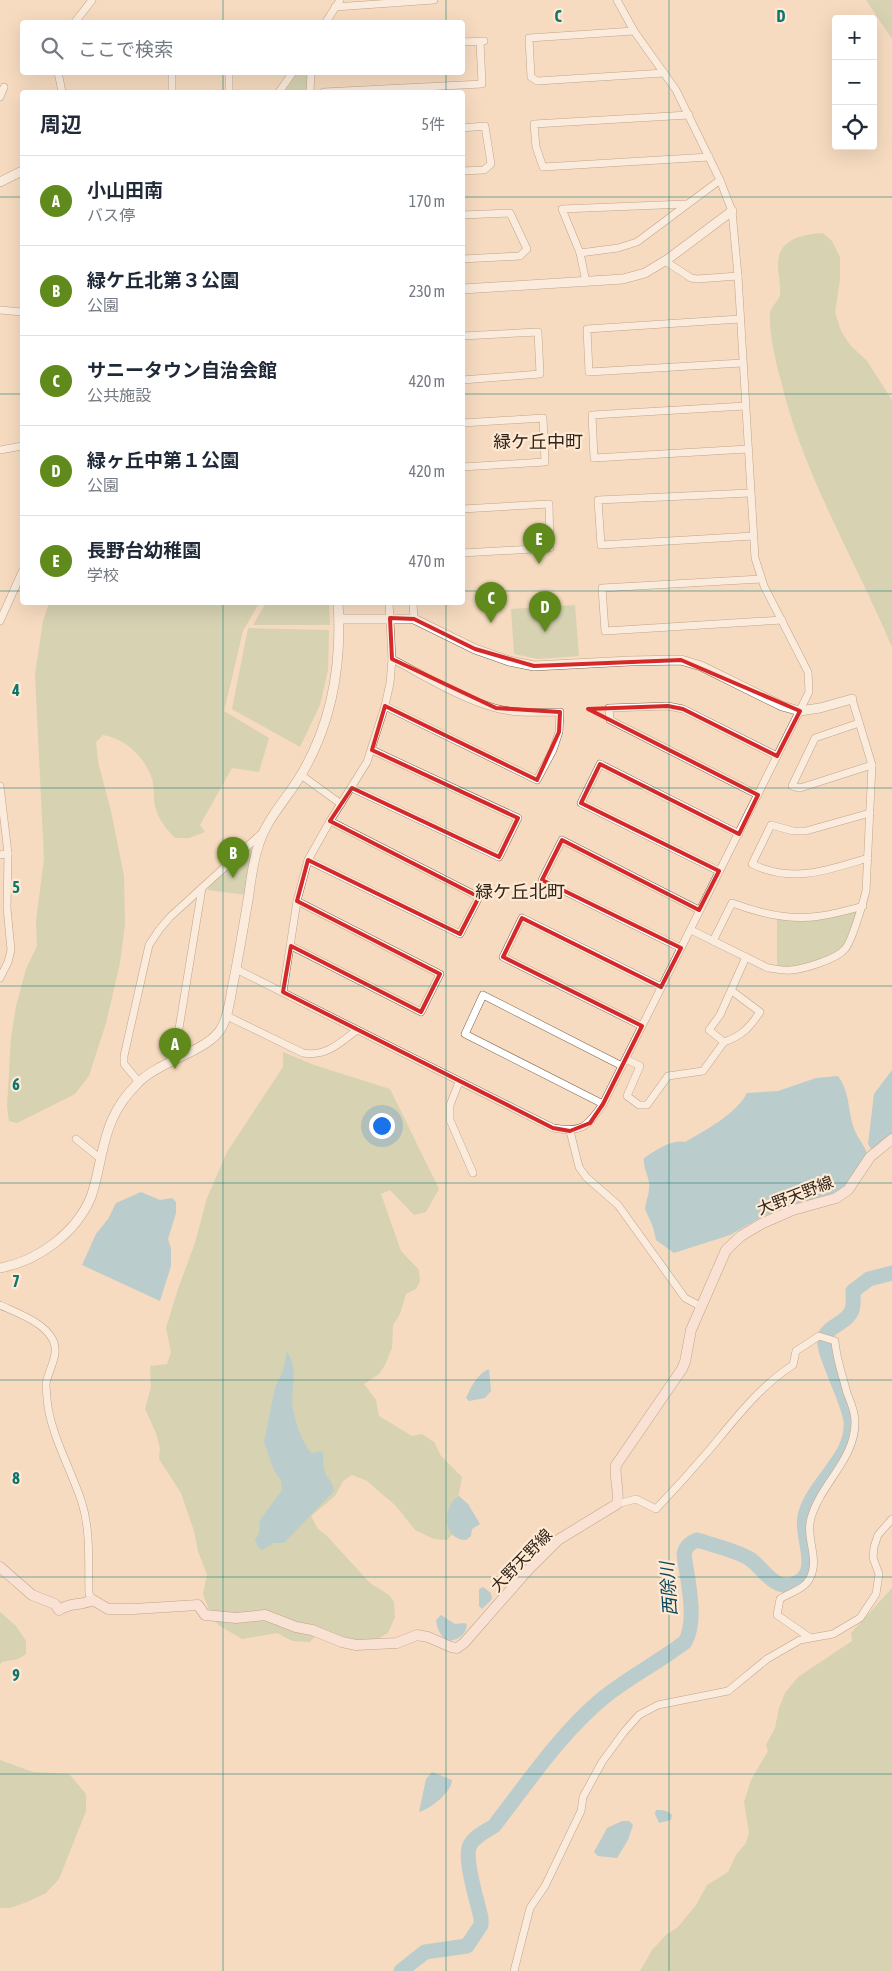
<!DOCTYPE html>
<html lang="ja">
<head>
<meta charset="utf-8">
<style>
	:root { --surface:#fff; --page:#f2f2f3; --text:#1f2937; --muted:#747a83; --line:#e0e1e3; --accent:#608b1c }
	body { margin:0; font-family:"Asap Condensed","Noto Sans JP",sans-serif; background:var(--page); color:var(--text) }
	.controls { position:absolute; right:15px; top:15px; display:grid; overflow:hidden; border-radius:5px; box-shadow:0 5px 20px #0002 }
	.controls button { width:45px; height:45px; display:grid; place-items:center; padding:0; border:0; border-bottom:1px solid var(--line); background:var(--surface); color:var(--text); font:25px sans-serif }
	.you { position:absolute; left:381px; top:1125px; width:18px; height:18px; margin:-12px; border:4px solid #fff; border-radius:50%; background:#1a73e8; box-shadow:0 0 0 8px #1a73e833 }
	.badge { display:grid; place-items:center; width:32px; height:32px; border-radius:50%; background:var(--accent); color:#fff; font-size:16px; font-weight:700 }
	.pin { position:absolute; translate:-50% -41px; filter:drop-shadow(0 1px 2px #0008) }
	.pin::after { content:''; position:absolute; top:26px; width:18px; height:15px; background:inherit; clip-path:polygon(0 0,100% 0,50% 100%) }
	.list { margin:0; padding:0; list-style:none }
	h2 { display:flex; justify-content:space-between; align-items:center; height:65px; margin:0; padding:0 20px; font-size:21px }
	h2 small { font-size:16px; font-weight:400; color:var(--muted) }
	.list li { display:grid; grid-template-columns:32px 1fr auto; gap:15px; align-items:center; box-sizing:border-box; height:90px; padding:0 20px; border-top:1px solid var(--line) }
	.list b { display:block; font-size:19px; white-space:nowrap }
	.list p { margin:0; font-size:16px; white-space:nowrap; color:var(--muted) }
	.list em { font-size:16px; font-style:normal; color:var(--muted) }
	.icon { flex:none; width:28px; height:28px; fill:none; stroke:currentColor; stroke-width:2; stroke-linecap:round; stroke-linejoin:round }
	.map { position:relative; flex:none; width:892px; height:1971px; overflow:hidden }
	.search { position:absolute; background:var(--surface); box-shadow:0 5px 20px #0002; left:20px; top:20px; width:445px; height:55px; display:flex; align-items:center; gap:12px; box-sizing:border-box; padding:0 18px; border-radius:5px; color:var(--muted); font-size:19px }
	.panel { position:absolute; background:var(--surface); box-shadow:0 5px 20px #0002; left:20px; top:90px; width:445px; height:515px; border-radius:5px }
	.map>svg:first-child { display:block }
</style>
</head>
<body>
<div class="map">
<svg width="892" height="1971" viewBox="0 0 892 1971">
	<rect width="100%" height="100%" fill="#f6dbc0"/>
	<g fill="#b0c8a2">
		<path d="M866,0H892V39Z"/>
		<path d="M297,73H309L308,92H284Z"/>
		<path d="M823,233L832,241L840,257V280L835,312L841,331L850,345L867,361L892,400V647C854,557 802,473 780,377C775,360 769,331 770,313C771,306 780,300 780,294C781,282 776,268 779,256C784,237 807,234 823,233Z"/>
		<path d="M49,603H259L243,631L224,711L269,738L259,772L232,768L200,825L205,832L189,838H175C166,829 158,819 155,806C153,797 155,788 152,779C145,757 126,739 103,735L96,742L98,762L111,811L124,876L125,924L120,963L106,1023L89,1076L75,1094L17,1123L9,1121L7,1107L11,1038L16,1006L26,969L37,946L36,921L44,859L35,674L43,621Z"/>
		<path d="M266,603H329L330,625H253Z"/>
		<path d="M575,605L579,656L538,659L514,654L511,609Z"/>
		<path d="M248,628L329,630L328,670L320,705L300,747L232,709Z"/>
		<path d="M247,849L254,850L246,895L208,890L209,885Z"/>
		<path d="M860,908C856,919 851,940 844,948C832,963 795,968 777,968V916L799,919Z"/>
		<path d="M283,1052L314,1065L390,1089L439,1189L426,1212L414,1215L390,1190L381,1194L401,1251L419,1270L420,1281L416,1289L406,1294L400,1314L393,1325L392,1348L385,1365L379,1374L364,1384L376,1400L379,1416L412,1436L422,1434L434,1442L441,1456L462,1477L459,1494L448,1514L453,1534L447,1540L434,1539L415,1530L396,1506L367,1481L352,1475L343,1481L335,1496L311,1516L318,1529L327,1536L370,1583L389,1595L394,1602L395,1617L388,1633L374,1641H352L316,1635L310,1642L292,1641L277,1633L242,1639L220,1626L212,1618L203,1594L207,1575L198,1551L194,1531L181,1493L159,1459L160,1448L156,1433L145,1409L151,1387L150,1366L167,1364L171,1352L166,1328L178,1289L195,1243L207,1198L227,1152L283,1067Z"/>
		<path d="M892,1588V1971H640L652,1950L666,1935L678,1927L696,1905L707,1885L728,1872L736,1855L746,1843L749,1832L744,1802L751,1780L768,1751L766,1745L775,1728L779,1708L785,1693L798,1677L852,1641L851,1633Z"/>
		<path d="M0,1612L16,1626L26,1641V1654L18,1659L2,1662L0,1665Z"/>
		<path d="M0,1760L33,1772L69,1774L86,1794V1811L59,1879L46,1893L27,1902L10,1908H0Z"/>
	</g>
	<g fill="#73bbde">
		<path d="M892,1070V1133L872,1150L868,1144L874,1094Z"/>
		<path d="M838,1076C851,1093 847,1114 856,1133C859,1140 865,1146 867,1154L843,1188L829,1196L763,1216L730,1235L674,1253L656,1240L653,1227L645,1209C646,1200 650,1193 649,1183C648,1174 643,1167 644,1158C655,1151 671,1139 685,1142C706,1130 736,1114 747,1093L778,1091L816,1078Z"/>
		<path d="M141,1192L160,1200L172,1198L176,1202V1213L168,1239L171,1248V1266L160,1301L82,1265L96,1234L108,1219L116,1203Z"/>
		<path d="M287,1351C297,1367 293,1382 292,1400C292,1413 302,1445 312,1453L322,1451C325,1457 322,1461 324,1468C325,1477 333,1481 334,1491L284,1543H274L262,1550L258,1547L255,1540L259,1533L260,1520L282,1490L281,1481L274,1470L264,1442L275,1388L283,1370Z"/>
		<path d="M489,1369L491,1391L485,1398L469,1401L466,1398C471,1387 477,1374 489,1369Z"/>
		<path d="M459,1496L468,1504L480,1524L472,1529L471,1536L466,1540C442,1540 442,1505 459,1496Z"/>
		<path d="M483,1587L491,1593L492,1599L482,1609L479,1606V1589Z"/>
		<path d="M441,1615L455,1624L465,1623L467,1625C465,1636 458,1640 447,1641C440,1635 437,1629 436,1620Z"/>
		<path d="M432,1772L452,1780C452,1792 430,1809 419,1812L426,1779Z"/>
		<path d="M656,1810C663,1810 667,1810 672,1815L671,1820L659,1823L655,1814Z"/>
		<path d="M622,1821H629L633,1825L628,1840L617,1858L598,1856L594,1852L607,1828Z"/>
	</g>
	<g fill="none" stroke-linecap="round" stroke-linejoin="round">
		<path stroke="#73bbde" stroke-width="15" d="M401,1971L425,1952L467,1946L481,1925V1918C478,1903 463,1858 470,1845C475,1836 486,1831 494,1826C529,1781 560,1734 603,1698C629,1677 659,1662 685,1642C698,1620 687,1578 684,1554C686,1546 690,1543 697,1540C710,1544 740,1552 750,1559C764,1569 774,1591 794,1584C823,1574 800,1537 805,1516C813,1482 854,1458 851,1422C850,1401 820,1350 825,1336C829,1326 847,1323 852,1310C854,1305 853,1297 853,1291L869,1279L892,1273"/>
		<g stroke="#7b644c" stroke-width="8">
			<g id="minor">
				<path d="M335,7L434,0"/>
				<path d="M75,22L92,0"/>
				<path d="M326,22L340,0"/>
				<path d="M634,31L529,38L531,77L537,81L664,73"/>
				<path d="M462,42L484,41"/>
				<path d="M58,72L62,92"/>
				<path d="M172,92V72"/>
				<path d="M229,92V72"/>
				<path d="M279,92L293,72"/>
				<path d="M310,92L311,72"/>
				<path d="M324,92L482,84L480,42"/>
				<path d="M0,97L4,87"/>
				<path d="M689,115L534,124L536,147L543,167L709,157"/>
				<path d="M462,128L485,126L491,164L484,170L462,171"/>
				<path d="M462,215L510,213L527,249L520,256L462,259"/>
				<path d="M580,253L618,248L637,242L720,180"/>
				<path d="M665,261L691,278L697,279L738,276"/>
				<path d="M586,282L580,253L562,209L686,204"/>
				<path d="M0,310L22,312"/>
				<path d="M740,319L587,329L589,372L742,363"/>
				<path d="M462,336L538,332L540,374L462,380"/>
				<path d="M745,406L592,415L594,458L748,449"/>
				<path d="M462,423L543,418L545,462L462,467"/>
				<path d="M0,450L22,446"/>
				<path d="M750,493L598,500L601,545L753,536"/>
				<path d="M462,509L549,504L550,548L462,553"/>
				<path d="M761,579L602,588L605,631L782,620"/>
				<path d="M413,602L414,619"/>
				<path d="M0,621L22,572"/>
				<path d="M385,706L537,780L553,750L559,732L560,712C539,712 516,714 495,708C459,698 425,676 392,659"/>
				<path d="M859,723L815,738L792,786L800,788L872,765"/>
				<path d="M301,775L341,804"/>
				<path d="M0,786L8,853L7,908L11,950L8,962L0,978"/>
				<path d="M352,788L499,857L518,818L372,750"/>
				<path d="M758,795L610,720L609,708L668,706L683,709L777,756"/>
				<path d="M0,855L8,853"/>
				<path d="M868,858C828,870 792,884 752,864L771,825L793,831H806L870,813"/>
				<path d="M308,860L460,934L479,897L330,821"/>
				<path d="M719,871L581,803L600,764L739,834"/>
				<path d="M691,930L768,968C776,969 784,971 791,970C804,969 837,959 845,949C852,941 863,903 866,891L872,765L852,699"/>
				<path d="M713,941L732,903C759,913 791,921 820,916C835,914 849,910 863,906"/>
				<path d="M291,946L421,1012L440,974L297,901"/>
				<path d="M681,948L542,880L562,840L699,910"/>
				<path d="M236,969L553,1128C582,1133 587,1127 603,1104L809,692L808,672L764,586L755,558L738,276L732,211L720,180L676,90L634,31L617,0"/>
				<path d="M283,992L297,901L308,860L330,821L367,762L385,706L390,683L392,659L389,602"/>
				<path d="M227,1016L303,1053C326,1057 340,1043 357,1030"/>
				<path d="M642,1026L503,957L522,918L661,987"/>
				<path d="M724,1042C742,1036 750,1027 760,1012L732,991"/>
				<path d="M174,1059L202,888"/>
				<path d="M626,1059L640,1066L627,1096L639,1105H647L668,1076L703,1071L724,1042L709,1030L720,1015L746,957"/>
				<path d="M139,1082L124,1064V1056L149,945L159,930L170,917L262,833"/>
				<path d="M459,1082L450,1105V1120L473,1173"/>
				<path d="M603,1104L465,1034L483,995L622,1066"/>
				<path d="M570,1131L579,1167L586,1177L618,1205L685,1298L702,1307"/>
				<path d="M76,1139L101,1159"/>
				<path d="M0,1305C17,1313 44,1322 53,1340C60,1355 48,1370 46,1384C46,1389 47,1395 47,1399C50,1434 72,1471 82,1503C91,1532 88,1564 89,1594L93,1600"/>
				<path d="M617,1504L636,1499L656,1509C675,1489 693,1469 711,1448C735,1419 760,1386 793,1365L796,1351L819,1336L835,1341C836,1358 843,1377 847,1393C851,1403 855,1411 855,1422C855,1460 821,1483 811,1518C805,1538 820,1558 810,1578C804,1590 790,1592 780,1599L777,1615L809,1637"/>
				<path d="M514,1971L530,1908L545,1886L581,1811L583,1797L602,1762L624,1732L639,1715L658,1705L728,1691L767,1659L800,1640L833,1634L860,1618L876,1594L879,1574L873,1558L874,1547L878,1535L892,1519"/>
			</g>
		</g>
		<g stroke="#7b644c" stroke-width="10">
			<g id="tertiary">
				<path d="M0,182L22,171"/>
				<path d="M462,289L623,279L645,273L668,259L732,211"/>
				<path d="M339,619H414L475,649L509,661L534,666L630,661L681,660L701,666L782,706L800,711L820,708L852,699"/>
				<path d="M0,1268C38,1261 76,1233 91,1197C100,1172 101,1144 112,1120C118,1106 127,1094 137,1084C158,1061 210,1051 222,1027C229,1014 230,998 233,984C239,954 244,924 249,894C251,878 253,862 258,847C266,819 286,800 301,775C332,723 342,662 338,602"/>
			</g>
		</g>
		<g stroke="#7b644c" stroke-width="11">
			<path id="secondary" d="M0,1567L32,1595L55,1604L59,1610C71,1602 80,1606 93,1600L108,1609H134L198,1605L205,1615L236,1618L265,1615L296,1627L312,1630L342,1642L356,1645L397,1643L417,1635L428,1637L451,1647L457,1648L464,1643L528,1570L558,1540L617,1504C620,1491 614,1479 616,1465L682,1369L685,1362L691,1330L726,1250L741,1236L761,1224L793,1210L836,1198L848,1190L870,1157L892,1139"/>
		</g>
		<use href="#minor" stroke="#fff" stroke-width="7"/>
		<use href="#tertiary" stroke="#fff" stroke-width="9"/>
		<use href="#secondary" stroke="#fce8ea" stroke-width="10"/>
	</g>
	<path d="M0 0H892V1971H0ZM390,618L414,619L475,649L534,666L681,660L800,711L777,756L683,709L668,706L588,709L758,795L739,834L600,764L581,803L719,871L699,910L562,840L542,880L681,948L661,987L522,918L503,957L642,1026L603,1104L590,1123L570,1131L553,1128L283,992L291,946L421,1012L440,974L297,901L308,860L460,934L479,897L330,821L352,788L499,857L518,818L372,750L385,706L537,780L559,732L560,712L496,708L392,659Z" fill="#f6dbc0" fill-opacity=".55" fill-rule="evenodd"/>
	<path fill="none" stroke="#d62828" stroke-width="4" stroke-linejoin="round" d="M390,618L414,619L475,649L534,666L681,660L800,711L777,756L683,709L668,706L588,709L758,795L739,834L600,764L581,803L719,871L699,910L562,840L542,880L681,948L661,987L522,918L503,957L642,1026L603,1104L590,1123L570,1131L553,1128L283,992L291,946L421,1012L440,974L297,901L308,860L460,934L479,897L330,821L352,788L499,857L518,818L372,750L385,706L537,780L559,732L560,712L496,708L392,659Z"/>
	<path fill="none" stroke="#0f766e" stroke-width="1" stroke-opacity="0.55" d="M223,0V22M446,0V22M669,0V1971M223,72V92M446,72V92M0,197H22M462,197H892M0,394H22M462,394H892M0,591H22M462,591H892M223,602V1971M446,602V1971M0,788H892M0,986H892M0,1183H892M0,1380H892M0,1577H892M0,1774H892"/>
	<g text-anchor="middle" stroke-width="4.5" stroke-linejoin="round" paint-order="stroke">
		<g font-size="16" fill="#2e241a" stroke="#ffe9d3">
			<text transform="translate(795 1195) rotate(-21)" y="6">大野天野線</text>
			<text transform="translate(521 1560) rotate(-46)" y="6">大野天野線</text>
		</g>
		<g font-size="18" fill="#2e241a" stroke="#ffe9d3">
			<text x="538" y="448">緑ケ丘中町</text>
			<text x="520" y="898">緑ケ丘北町</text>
		</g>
		<g font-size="18" font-style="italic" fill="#08485f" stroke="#ffe9d3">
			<text transform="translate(669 1589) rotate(-94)" y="6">西除川</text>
		</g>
	</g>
	<g font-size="16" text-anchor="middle" font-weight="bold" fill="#0f766e" stroke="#ffe9d3" stroke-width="4.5" stroke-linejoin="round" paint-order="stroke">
		<text x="558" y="22">C</text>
		<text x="781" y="22">D</text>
		<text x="16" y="696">4</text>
		<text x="16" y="893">5</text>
		<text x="16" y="1090">6</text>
		<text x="16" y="1287">7</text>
		<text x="16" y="1484">8</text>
		<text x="16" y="1681">9</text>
	</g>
</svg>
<div class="controls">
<button>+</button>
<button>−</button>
<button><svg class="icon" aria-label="locate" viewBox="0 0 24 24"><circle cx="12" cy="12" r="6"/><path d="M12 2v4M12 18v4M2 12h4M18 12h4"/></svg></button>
</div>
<div class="you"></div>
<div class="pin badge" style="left:175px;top:1069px">A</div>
<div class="pin badge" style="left:233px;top:878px">B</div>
<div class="pin badge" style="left:491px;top:623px">C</div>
<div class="pin badge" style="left:545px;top:632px">D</div>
<div class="pin badge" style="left:539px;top:564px">E</div>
<div class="search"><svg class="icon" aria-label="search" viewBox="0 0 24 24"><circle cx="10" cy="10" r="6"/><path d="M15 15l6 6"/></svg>ここで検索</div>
<section class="panel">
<h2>周辺<small>5件</small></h2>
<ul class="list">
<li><span class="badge">A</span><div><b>小山田南</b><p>バス停</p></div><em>170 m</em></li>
<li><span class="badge">B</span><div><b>緑ケ丘北第３公園</b><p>公園</p></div><em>230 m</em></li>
<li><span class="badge">C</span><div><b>サニータウン自治会館</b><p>公共施設</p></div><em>420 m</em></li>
<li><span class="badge">D</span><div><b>緑ヶ丘中第１公園</b><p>公園</p></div><em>420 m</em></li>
<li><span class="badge">E</span><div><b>長野台幼稚園</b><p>学校</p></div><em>470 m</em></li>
</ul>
</section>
</div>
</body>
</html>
